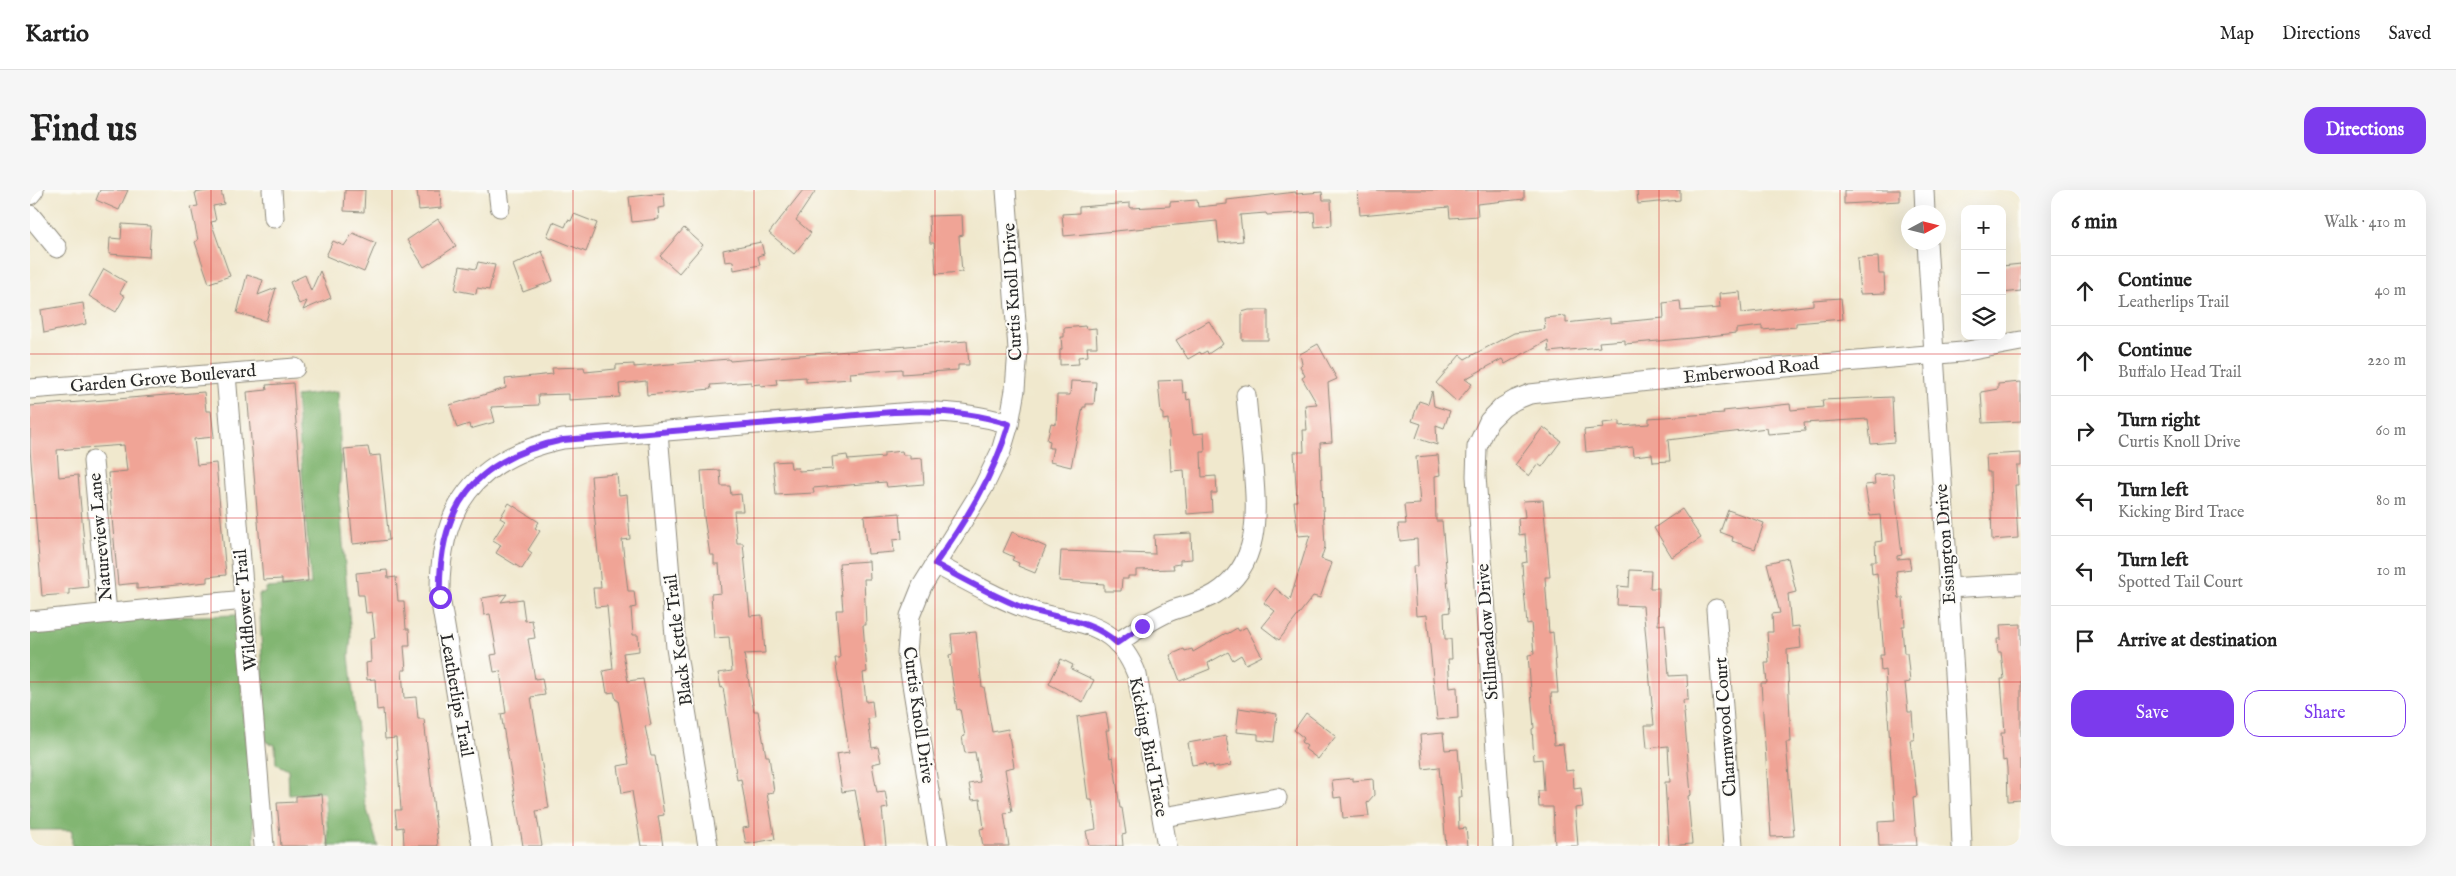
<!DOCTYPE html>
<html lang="en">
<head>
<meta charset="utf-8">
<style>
	:root { --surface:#fff; --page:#f6f6f6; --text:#222; --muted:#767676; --line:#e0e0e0; --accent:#7c3aed }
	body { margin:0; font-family:"IM FELL English",serif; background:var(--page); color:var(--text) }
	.controls { position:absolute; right:15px; top:15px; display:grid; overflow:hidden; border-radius:10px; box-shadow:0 5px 20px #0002 }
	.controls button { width:45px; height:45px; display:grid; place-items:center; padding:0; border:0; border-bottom:1px solid var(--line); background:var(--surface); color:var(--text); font:25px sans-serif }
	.compass { position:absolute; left:1871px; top:15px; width:45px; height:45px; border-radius:50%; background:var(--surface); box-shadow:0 5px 20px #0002; rotate:83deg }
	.stop { position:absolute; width:15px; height:15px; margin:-11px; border:4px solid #7c3aed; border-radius:50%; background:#fff }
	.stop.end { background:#7c3aed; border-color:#fff; box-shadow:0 1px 5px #0008 }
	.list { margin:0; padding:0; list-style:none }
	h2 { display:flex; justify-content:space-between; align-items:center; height:65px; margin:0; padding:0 20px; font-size:21px }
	h2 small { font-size:16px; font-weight:400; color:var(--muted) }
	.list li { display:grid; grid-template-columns:32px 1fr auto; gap:15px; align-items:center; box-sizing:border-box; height:70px; padding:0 20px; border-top:1px solid var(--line) }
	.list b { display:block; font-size:19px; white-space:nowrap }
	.list p { margin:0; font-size:16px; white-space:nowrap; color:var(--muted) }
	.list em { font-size:16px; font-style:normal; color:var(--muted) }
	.actions { display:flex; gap:10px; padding:15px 20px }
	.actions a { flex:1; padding:11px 0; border:1px solid var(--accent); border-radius:15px; text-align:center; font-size:18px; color:var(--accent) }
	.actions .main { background:var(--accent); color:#fff }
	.icon { flex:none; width:28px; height:28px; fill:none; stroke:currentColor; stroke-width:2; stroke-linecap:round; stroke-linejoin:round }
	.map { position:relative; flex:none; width:1991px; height:656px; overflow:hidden; border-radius:15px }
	header { display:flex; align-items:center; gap:30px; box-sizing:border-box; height:70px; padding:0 25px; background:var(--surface); border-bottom:1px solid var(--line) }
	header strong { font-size:24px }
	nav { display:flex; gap:28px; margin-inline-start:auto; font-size:18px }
	.intro { display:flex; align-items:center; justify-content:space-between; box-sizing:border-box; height:120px; padding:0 30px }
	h1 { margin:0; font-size:35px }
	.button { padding:12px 22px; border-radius:15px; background:var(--accent); color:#fff; font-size:18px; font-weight:700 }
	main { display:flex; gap:30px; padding:0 30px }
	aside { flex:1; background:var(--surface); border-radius:15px; box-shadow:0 5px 20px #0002 }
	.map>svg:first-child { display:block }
</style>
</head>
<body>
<header>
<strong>Kartio</strong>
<nav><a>Map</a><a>Directions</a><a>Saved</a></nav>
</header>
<div class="intro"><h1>Find us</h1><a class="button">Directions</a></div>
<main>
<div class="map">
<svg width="1991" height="656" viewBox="0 0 1991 656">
	<rect width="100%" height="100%" fill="#fdfcf7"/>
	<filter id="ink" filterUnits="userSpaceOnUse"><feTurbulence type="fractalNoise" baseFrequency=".02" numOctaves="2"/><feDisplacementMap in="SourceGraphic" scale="10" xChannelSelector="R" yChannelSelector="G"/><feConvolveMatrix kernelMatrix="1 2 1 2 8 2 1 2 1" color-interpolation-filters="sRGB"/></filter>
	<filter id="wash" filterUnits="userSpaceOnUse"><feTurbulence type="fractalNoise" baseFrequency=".0096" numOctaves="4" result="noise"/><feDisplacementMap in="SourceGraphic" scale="20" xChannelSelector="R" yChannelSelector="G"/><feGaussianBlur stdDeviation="1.12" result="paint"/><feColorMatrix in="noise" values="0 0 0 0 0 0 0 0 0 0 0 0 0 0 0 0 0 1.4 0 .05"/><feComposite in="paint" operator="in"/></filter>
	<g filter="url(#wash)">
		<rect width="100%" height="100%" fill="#f0e8cd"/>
		<g fill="#82b672" stroke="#56704e">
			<path d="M308,201L311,274L309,306L321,447L319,466L335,613L348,656H299L294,602L259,605L258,580L246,574L245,555L236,552L229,404L235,403L236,398L281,395L266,206Z"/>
			<path d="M206,425L225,656H42V640H0V440L142,427Z"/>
		</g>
		<g id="blocks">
			<g fill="#f0a496">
				<path d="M70,0H98L89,20L66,10Z"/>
				<path d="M182,0H191L194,14L183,16L186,31L181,32L200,86L179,93L165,52L168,50L161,17L168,16L165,3Z"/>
				<path d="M315,0H335L334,22L314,21Z"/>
				<path d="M387,0H410L411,18L389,20Z"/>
				<path d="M773,0H786L766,30L781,43L764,64L739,43Z"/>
				<path d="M1328,0H1494V9L1447,14L1448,26L1420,28L1419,17L1330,25Z"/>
				<path d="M1607,0H1650V10L1608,14Z"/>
				<path d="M1814,0H1870V11L1814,14Z"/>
				<path d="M1266,2V4L1292,2L1293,10H1301L1302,35L1285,37L1284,22L1237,25L1236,23L1210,25L1213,51L1189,53L1187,31L1034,46L1032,24L1049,23V17L1100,13V18L1140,16V12L1167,10L1168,17L1197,14V10Z"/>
				<path d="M634,3L635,17L628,18L629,29L602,32L599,7Z"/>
				<path d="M544,24L567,33L556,62L517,46L523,32L535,37L538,30L541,31Z"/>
				<path d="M932,25L933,45L929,46L932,82L906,84L904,53H900L899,26Z"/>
				<path d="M408,29L426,56L394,77L377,50Z"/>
				<path d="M92,34L121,36L119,67L79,64L80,48L91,49Z"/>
				<path d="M654,38L673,55L649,83L630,66Z"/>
				<path d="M323,43L346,53L334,82L296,66L303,51L314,56Z"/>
				<path d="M731,52L734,64L728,66L730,75L704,80L703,71L695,72L693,60Z"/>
				<path d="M512,61L523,91L493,102L483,75Z"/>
				<path d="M1848,67L1849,84H1854L1855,103L1830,104L1827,68Z"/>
				<path d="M448,72L465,75L459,100L447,98L446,104L425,100L430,76L446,79Z"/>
				<path d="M1991,74V101L1972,103V76Z"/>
				<path d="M74,79L96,92L90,103L95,106L86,122L59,106Z"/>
				<path d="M290,81L301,108L273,120L277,111L269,114L260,92L275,85L281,101Z"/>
				<path d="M217,85L233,90L228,105L246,98L236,131L207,123Z"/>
				<path d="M1710,102L1712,123L1783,115V110L1811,108L1813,129L1766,133V137L1732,140V136L1706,139V143L1662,148L1595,154V150L1569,152L1570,157L1519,162L1518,150L1475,174L1472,169L1435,189L1442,194L1427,212L1406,193L1430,165L1435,169L1484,143L1515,139L1514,128L1536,126V133L1580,128V133L1634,128L1633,113L1650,111L1651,121L1690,118L1689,104Z"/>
				<path d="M53,113L56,134L14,143L11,120Z"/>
				<path d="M1219,120H1238V150H1212V122Z"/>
				<path d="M1179,131L1193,154L1178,164L1177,161L1171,164L1170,162L1158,169L1146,150Z"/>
				<path d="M1055,136L1056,139L1066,138L1067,157H1057L1058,166L1048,167L1049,174L1030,175V160L1032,159L1031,147H1034V138Z"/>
				<path d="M937,151L939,175H928V180L872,184V179L820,183L821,189L776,192V187L746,189L747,194L731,196L730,194L721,195V192L680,195L681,199L617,205L616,191L589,194L590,207L539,210V204L508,205L509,215L461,217L465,232L440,239L439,234L427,238L420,215L476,198L475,189L523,184L522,178L554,177L555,182L586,179V175L604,174V177L699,169L700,171Z"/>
				<path d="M1288,154L1307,189L1298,193L1302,252L1290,253L1295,357L1291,369L1302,373L1290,408L1283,406L1249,450L1232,437L1245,421L1234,413L1245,398L1260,410L1280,345L1268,346L1264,311H1267L1264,262H1274L1273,240H1277L1275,215L1287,214L1272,188L1275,186L1270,176L1272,174L1270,164Z"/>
				<path d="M1152,190L1153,203L1156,202L1157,210L1160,209L1163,244L1174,243L1175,262H1171L1172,287L1186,286L1187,303H1181L1182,322L1157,324L1154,280L1141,281L1138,229L1133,230V223H1131L1128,191Z"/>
				<path d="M1041,191L1066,192L1064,214H1056V217H1053L1041,277L1020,272L1023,258H1019L1020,251L1017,250L1021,233L1026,234L1027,205H1040Z"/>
				<path d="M1991,192V231L1953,233L1951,202L1968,199V194Z"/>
				<path d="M263,193L278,391L252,394V389L233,390L217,202L237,200L236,195Z"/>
				<path d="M1402,201L1404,216L1420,221L1414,238L1406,235L1407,255L1386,248L1391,234L1382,231L1389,211L1398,214Z"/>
				<path d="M174,202L176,221H181L184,247L164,249L167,275L186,273L196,385L177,387V392L107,399V393L88,395L78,283L97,281L94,255L27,260L29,287L48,285L58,397L39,399V404L12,406L0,259V216Z"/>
				<path d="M1862,207L1864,252L1841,254L1838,229L1774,233L1775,241L1738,244L1737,238L1638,250L1640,271L1623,272L1622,264L1604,266L1603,257L1556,262L1554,240L1574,238L1573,233L1590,231V236L1619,234V228L1694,223L1693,221L1760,214L1761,220L1793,217L1792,210Z"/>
				<path d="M1513,237L1531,251L1512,277L1508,274L1499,286L1485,275Z"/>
				<path d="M338,257L340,266L350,265L359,350L323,354L314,259Z"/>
				<path d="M872,261L873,265H880V269L892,268L894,294L857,297L856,292L783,298L784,303L746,305L743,272L760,271L761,278H768L769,281L803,279L802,267L817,265L818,270L854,267V263Z"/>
				<path d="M1991,263V276H1987L1988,295H1985L1988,348L1962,350L1960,282H1957L1956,265Z"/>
				<path d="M1408,265L1410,285L1405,286L1406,331H1412L1420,422L1414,423L1415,449H1421L1422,469H1418L1420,498L1427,497L1428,528L1407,530L1397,425L1386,426L1383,376H1388L1387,349L1370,351L1368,334H1376L1374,315L1390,314L1386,267Z"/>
				<path d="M690,280L691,296H700L701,305L711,304L713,321H704L707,353H713L720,426L732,425L735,463L714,464L724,521H728L736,566H739L744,602L737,603L745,649L716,654L713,638L719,637L711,589L707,590L693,497L691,498L688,483L702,481L699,447L684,448L681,404L691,403L689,374H684V365H680L674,327L671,281Z"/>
				<path d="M587,284L589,305L597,304L600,349L592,350L598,401H604L606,417L601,418L603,445H608L609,461L593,463L598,491L613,489L621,535L615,536L621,566H625L634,625L628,626L633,656H611L602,601L592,603L588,576L599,574L588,510H586L584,502L577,503L573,481L583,479L577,416L565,417L563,398H571L561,286Z"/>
				<path d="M1863,284L1872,365L1867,366V369L1879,368L1881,379L1866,381L1869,408H1873L1875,436H1872L1874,463H1877L1880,492L1875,493L1878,522H1882L1884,550H1880L1887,606L1883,607L1887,656H1849L1848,632L1865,631L1855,480L1851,481L1850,465H1854L1847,383L1842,384L1841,371H1846L1845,352L1852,351L1850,325L1840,326L1835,295L1845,294L1844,285Z"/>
				<path d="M1513,310L1520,387H1515L1519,443L1523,442L1528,503H1521L1524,555L1533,554L1536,581L1543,580L1544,599L1551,598L1553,617L1545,618L1548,656H1525L1523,617H1509L1508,601H1514L1512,569L1504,570L1502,539L1504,538L1498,465L1504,464L1501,433L1497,434L1493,389L1492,373L1497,372L1495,344L1489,345L1488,328L1495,327L1493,311Z"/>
				<path d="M479,313L509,332L505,338L510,341L498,360L502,363L492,379L466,363L471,355L463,350L475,331L470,328Z"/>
				<path d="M1652,319L1671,348L1642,367L1624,338Z"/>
				<path d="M1698,320L1734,333L1725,359L1702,351L1703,347L1690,342Z"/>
				<path d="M870,323L872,349L863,350L864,362L838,364L834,326Z"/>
				<path d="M982,342L1016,357L1005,383L988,376L989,373L982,370L984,367L973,362Z"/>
				<path d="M1161,343L1162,369L1150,370V374L1143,375L1144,379L1106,380V386H1098V389H1092L1091,401H1074V394L1029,391L1031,361L1125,364L1124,345Z"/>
				<path d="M1758,368L1766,402L1758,404L1761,437L1769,436L1771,458L1757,460L1761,552H1756L1764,646L1741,647L1731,493H1737L1735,473H1739L1737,442H1743L1742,424L1750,423L1737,373Z"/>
				<path d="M839,371L840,389H834L836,435H833L837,482L833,483L836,512L842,511L844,528L838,529L842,558L848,557L851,572L842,574L847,602L855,601L858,618L852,619L856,656H835L825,600L812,602L806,564L819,562L805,468H810L806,420H813L809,373Z"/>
				<path d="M357,380L358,388L366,387L368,411H374L376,439H379L380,456H374L376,480H372L374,508L386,507L388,529H394L408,656H374L373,637L367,638L365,620H371L366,548L355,549L353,519L347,520L345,489L337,490L336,473L341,472L340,449L345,448L342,422L336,423L334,405H328L326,383Z"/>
				<path d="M1600,380L1621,381L1620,398H1629L1628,435L1635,434L1639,486L1657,485L1658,510H1653L1661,605L1658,606L1662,654L1639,656L1635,592H1640L1638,556L1617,558L1615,535H1624L1613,416L1587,415L1588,396L1599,397Z"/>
				<path d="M477,404L471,412L492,409L495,431L502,430L505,448L498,449L505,489L512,488L515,505L501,507L519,618L506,621L512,656H493L471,524L476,523L470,481L464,482L461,465L467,464L460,424L454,425L452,408Z"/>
				<path d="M1991,434V610L1978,611L1977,578L1976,570L1973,571L1971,543H1975L1971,489H1974L1971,462H1968L1967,449H1971L1970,435Z"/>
				<path d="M1216,437L1232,466L1216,474L1211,465L1203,470L1198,462L1178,473L1180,479L1150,491L1140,465L1154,459L1155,461L1162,459L1163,462L1196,443L1197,444L1207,438L1209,441Z"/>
				<path d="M946,442L952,497H954L962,542L978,539L984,577L975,579L982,622L974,623L979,656H953L950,639L954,638L950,609L942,610L939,594L950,592L945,562L935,563L932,547L935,546L930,519L927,520L922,488L919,465L923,464L921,444Z"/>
				<path d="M1031,469L1043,475L1041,479L1064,490L1053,512L1019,494Z"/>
				<path d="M1209,518L1247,524L1244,552L1228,550V544L1206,542Z"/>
				<path d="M1076,522L1079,540H1076L1080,568L1083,567L1090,618H1092L1096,644L1092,645L1093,656H1059L1056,641L1066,639L1062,610H1058L1047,527Z"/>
				<path d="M1276,523L1306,546L1288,569L1275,559L1277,556L1271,552L1274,548L1264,540Z"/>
				<path d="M1413,543L1415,560L1428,559L1432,607H1428L1429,639L1436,638L1438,656H1416L1409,577L1393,579L1390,545Z"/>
				<path d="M1196,546L1201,575L1183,578V575L1176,576L1175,573L1162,575L1158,553Z"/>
				<path d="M1323,588V591L1343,589L1344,605L1337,613L1339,626L1313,628L1311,607L1304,608L1302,590Z"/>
				<path d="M292,604L296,656H251L247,613L266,612V606Z"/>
			</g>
		</g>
	</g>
	<g filter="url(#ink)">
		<use href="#blocks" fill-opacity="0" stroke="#8e8a7c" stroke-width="1"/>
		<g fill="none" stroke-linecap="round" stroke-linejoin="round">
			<g stroke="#8e8a7c" stroke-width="21">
				<g id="minor">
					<path d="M242,0L244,28"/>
					<path d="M468,0L470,17"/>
					<path d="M1894,0L1895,22"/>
					<path d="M0,5L4,0"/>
					<path d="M0,25L27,58"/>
					<path d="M1897,52L1927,531L1932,656"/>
					<path d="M196,184L234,656"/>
					<path d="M0,199L265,178"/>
					<path d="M628,243L646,458L678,656"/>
					<path d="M63,271L77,423"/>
					<path d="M905,374C938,391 970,410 1005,422C1027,429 1055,430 1075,443C1090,452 1101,469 1107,485L1137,656"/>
					<path d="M1918,398L1991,394"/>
					<path d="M1686,419L1703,656"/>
					<path d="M0,431L215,410"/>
					<path d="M1087,453C1105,441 1123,428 1143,420C1157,415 1172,412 1185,404C1231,376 1227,323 1223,277C1221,253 1218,229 1216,205"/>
					<path d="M1133,627L1247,608"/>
					<path d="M452,656L410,407C408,317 445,268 533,249L884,222C917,221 947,224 979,234"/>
					<path d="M908,656L877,463L880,426L892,396L953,298L971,261L979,234L985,200L988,159L976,0"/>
					<path d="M1473,656L1446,286L1447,257L1459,231L1473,217L1485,210L1500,204L1710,181L1932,162L1991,151"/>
				</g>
			</g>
			<use href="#minor" stroke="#fff" stroke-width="19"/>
		</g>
	</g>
	<g fill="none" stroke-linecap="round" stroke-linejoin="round" filter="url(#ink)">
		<path stroke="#7c3aed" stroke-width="6" d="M410,407C407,317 445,268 533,250C610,244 687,238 764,231C835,225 909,211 979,234C964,286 936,330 905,374C933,389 961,405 991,417C1022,428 1062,429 1087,453L1112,436"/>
	</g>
	<path fill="none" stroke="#d62828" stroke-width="1" stroke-opacity="0.55" d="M181,0V656M362,0V656M543,0V656M724,0V656M905,0V656M1086,0V656M1267,0V656M1448,0V656M1629,0V656M1810,0V656M0,164H1991M0,328H1991M0,492H1991"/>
	<g text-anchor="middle" stroke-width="4" stroke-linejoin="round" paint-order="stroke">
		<g font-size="18" fill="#2b2b2b" stroke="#fdfcf7">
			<text transform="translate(982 102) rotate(-93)" y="6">Curtis Knoll Drive</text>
			<text transform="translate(1721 180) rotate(-6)" y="6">Emberwood Road</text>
			<text transform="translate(133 188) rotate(-5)" y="6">Garden Grove Boulevard</text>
			<text transform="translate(70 347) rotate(-95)" y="6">Natureview Lane</text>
			<text transform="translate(1915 354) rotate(-94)" y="6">Essington Drive</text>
			<text transform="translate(215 420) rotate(-95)" y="6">Wildflower Trail</text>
			<text transform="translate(1457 442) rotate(-94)" y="6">Stillmeadow Drive</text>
			<text transform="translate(648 450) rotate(-97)" y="6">Black Kettle Trail</text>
			<text transform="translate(427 505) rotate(80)" y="6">Leatherlips Trail</text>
			<text transform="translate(889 525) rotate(82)" y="6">Curtis Knoll Drive</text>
			<text transform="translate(1695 537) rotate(-94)" y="6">Charmwood Court</text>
			<text transform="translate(1119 557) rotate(79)" y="6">Kicking Bird Trace</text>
		</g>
	</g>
</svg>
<div class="controls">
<button>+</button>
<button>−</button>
<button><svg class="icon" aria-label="layers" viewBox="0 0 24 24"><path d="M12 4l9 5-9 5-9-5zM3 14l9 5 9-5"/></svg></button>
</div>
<svg class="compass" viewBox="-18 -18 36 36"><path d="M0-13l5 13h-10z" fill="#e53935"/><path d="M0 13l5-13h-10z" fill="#767676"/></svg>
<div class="stop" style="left:410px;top:407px"></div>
<div class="stop end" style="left:1112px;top:436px"></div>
</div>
<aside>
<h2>6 min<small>Walk · 410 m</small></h2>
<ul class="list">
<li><svg class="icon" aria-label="ahead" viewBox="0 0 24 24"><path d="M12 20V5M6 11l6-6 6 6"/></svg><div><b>Continue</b><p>Leatherlips Trail</p></div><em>40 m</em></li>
<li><svg class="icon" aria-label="ahead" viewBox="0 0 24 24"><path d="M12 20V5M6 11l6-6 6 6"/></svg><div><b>Continue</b><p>Buffalo Head Trail</p></div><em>220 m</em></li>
<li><svg class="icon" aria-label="right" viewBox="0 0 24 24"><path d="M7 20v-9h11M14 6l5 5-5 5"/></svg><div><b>Turn right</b><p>Curtis Knoll Drive</p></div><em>60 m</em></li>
<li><svg class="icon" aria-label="left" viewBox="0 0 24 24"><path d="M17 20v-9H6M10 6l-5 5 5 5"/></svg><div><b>Turn left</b><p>Kicking Bird Trace</p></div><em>80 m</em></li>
<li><svg class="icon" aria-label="left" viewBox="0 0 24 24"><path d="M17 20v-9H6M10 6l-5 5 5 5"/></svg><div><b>Turn left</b><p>Spotted Tail Court</p></div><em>10 m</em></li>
<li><svg class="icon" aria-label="arrive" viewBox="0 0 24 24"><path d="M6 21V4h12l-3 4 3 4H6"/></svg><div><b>Arrive at destination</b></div></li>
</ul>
<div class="actions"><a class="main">Save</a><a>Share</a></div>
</aside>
</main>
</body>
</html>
